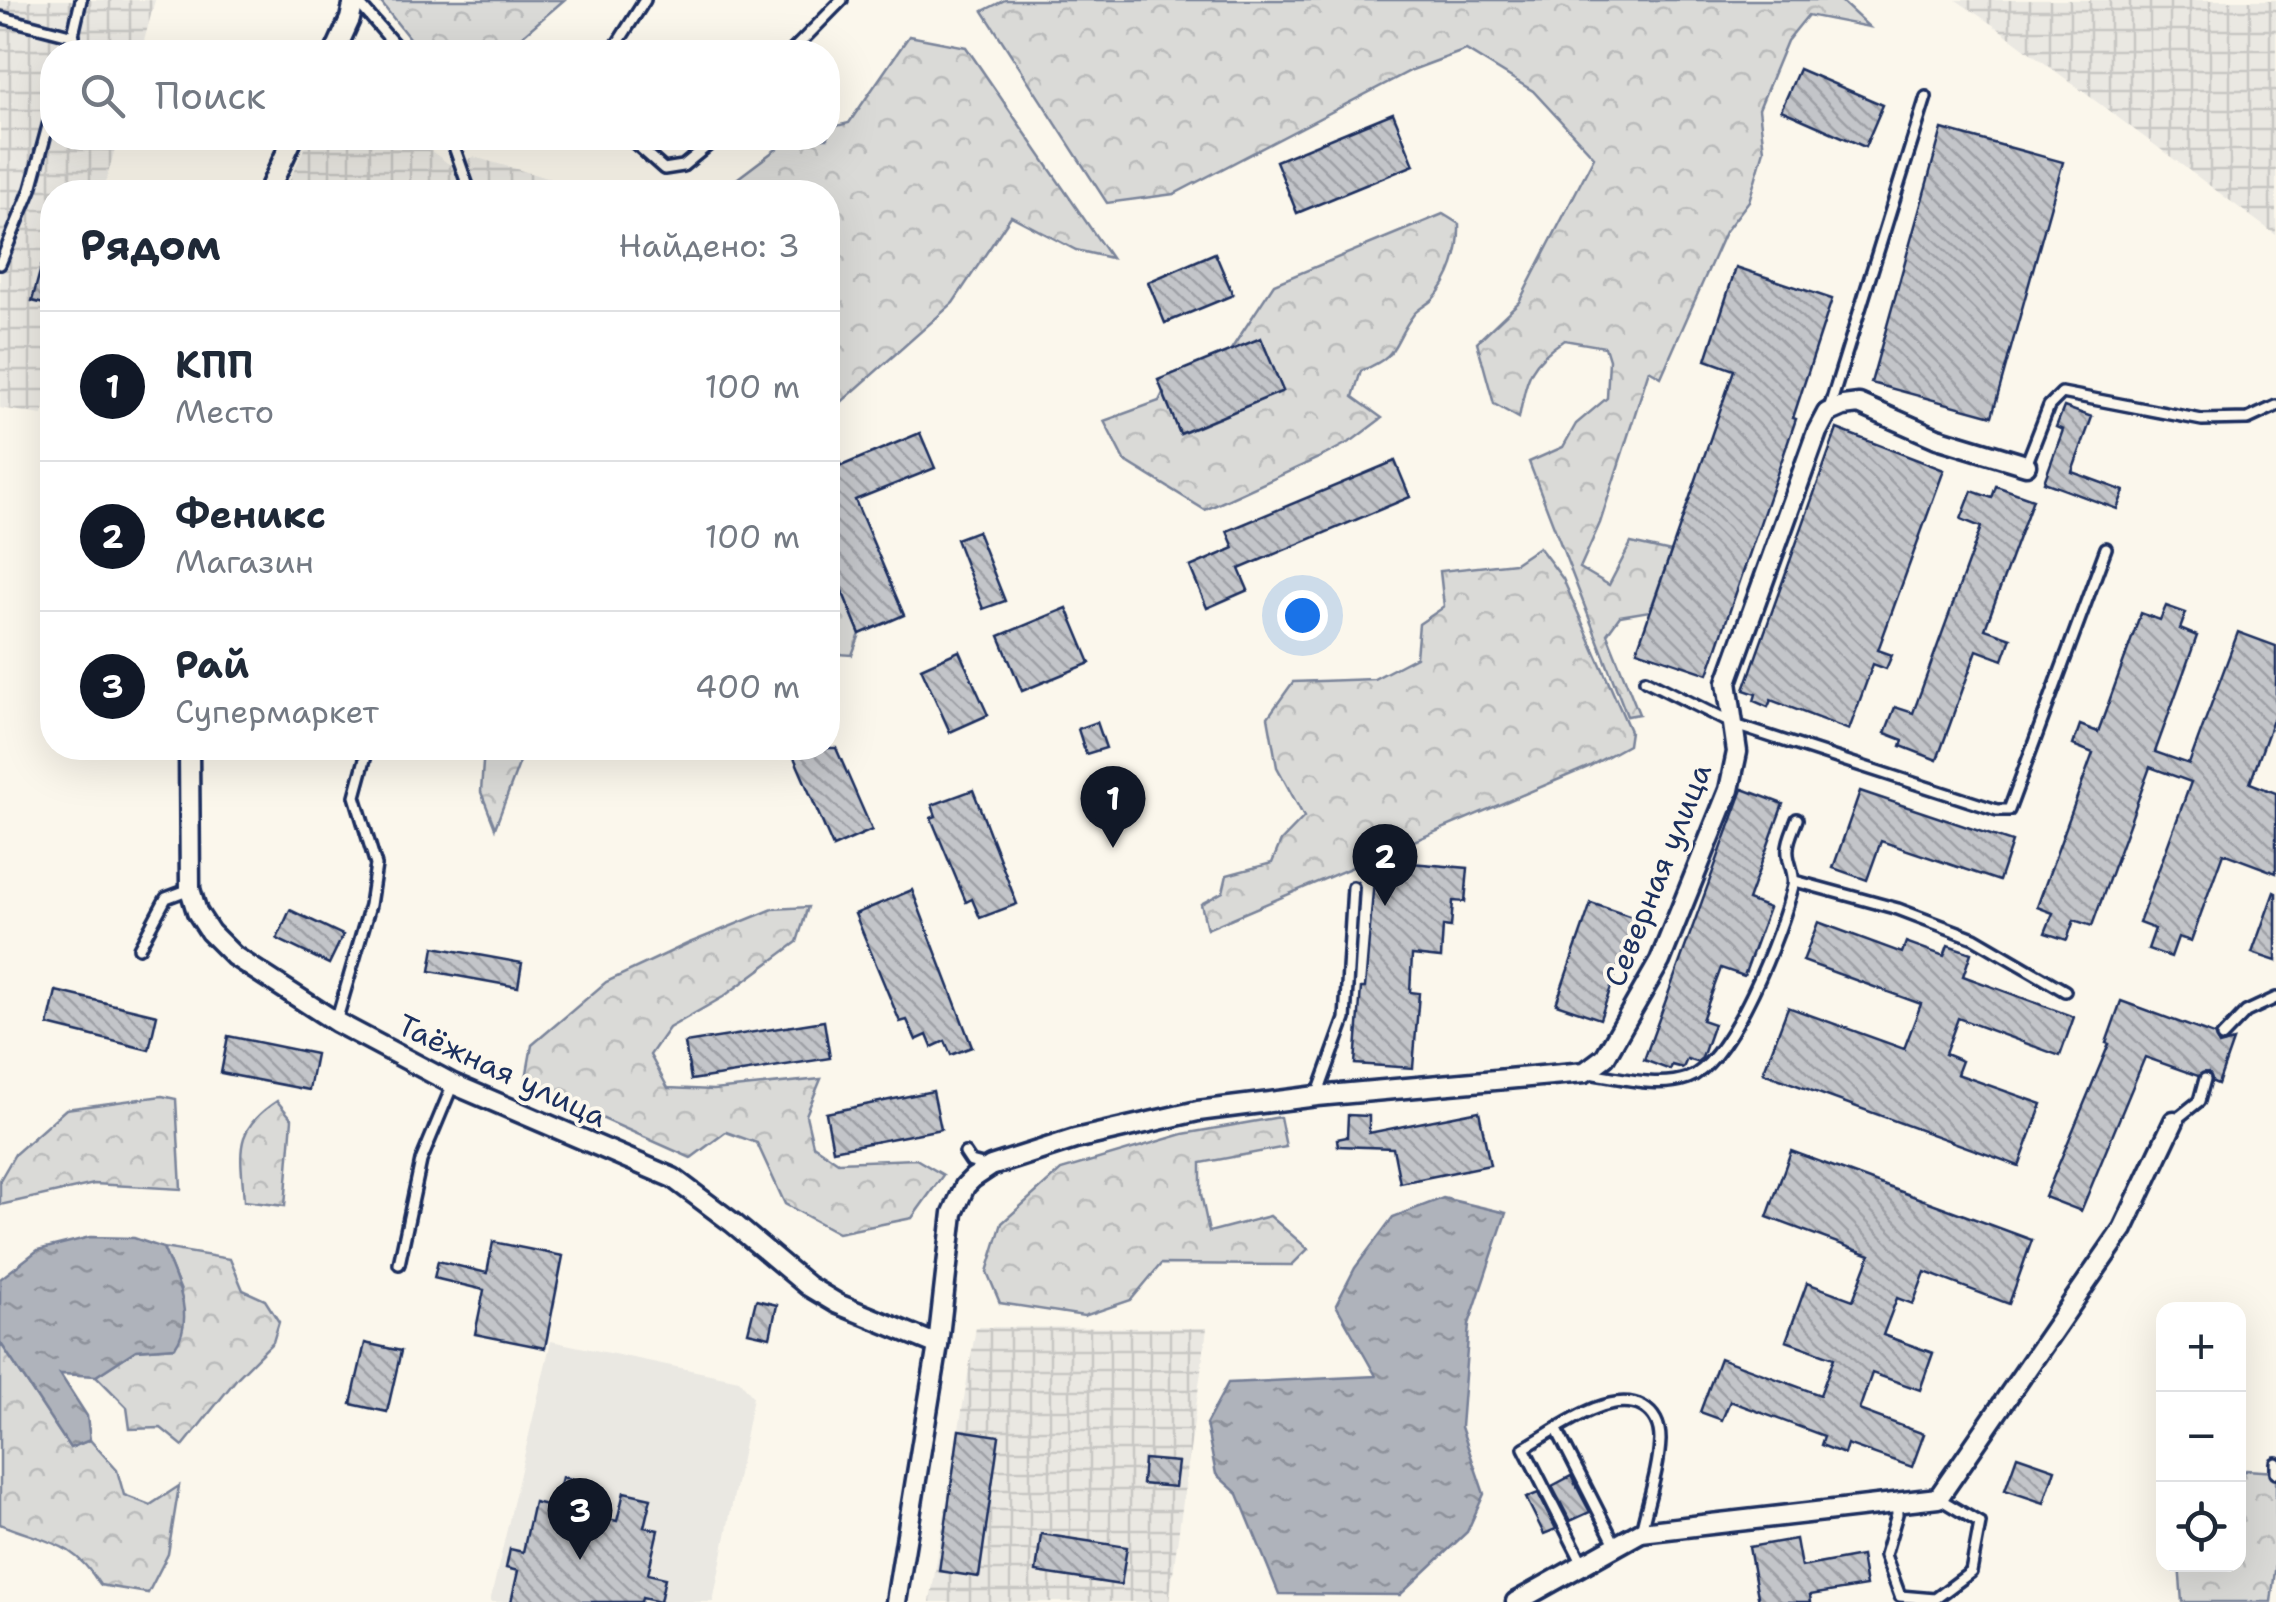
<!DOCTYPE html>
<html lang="ru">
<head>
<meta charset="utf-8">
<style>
	:root { --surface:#fff; --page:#f6f6f7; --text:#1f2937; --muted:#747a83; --line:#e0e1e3; --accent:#111827 }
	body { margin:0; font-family:"Shantell Sans",sans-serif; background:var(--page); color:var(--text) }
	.controls { position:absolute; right:30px; bottom:30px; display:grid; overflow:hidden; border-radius:20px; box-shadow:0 10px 40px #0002 }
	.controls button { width:90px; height:90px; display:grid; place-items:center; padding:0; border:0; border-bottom:2px solid var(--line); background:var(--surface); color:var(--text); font:50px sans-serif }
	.you { position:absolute; left:1302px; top:615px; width:35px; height:35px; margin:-25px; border:8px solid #fff; border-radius:50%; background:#1a73e8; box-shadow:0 0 0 15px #1a73e833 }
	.badge { display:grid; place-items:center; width:65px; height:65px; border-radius:50%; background:var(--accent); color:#fff; font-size:32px; font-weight:700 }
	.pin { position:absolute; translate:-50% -82px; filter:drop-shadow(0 2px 5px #0008) }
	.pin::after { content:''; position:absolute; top:52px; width:35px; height:30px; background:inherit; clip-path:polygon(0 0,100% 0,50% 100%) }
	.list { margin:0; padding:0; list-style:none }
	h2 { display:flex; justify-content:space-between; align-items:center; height:130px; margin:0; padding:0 40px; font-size:42px }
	h2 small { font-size:32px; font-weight:400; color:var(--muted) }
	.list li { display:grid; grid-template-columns:65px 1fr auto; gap:30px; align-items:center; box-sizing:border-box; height:150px; padding:0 40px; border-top:2px solid var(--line) }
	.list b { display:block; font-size:38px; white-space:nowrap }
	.list p { margin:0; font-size:32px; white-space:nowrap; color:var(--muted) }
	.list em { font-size:32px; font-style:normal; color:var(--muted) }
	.icon { flex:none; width:55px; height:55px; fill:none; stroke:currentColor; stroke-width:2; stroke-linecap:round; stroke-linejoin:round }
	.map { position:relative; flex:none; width:2276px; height:1602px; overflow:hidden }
	.search { position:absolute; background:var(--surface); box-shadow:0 10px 40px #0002; left:40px; top:40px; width:800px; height:110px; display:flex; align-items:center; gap:25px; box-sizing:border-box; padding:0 35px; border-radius:40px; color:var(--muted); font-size:38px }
	.panel { position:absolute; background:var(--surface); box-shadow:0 10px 40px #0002; left:40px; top:180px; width:800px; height:580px; border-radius:40px }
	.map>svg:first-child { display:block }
</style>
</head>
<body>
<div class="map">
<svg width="2276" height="1602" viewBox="0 0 2276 1602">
	<defs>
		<pattern id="industrial-grid" width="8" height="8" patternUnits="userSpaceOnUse" patternTransform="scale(2.5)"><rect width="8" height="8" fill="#eae8e2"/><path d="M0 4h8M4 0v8" fill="none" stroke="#c8c7c4"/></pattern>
		<pattern id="forest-crowns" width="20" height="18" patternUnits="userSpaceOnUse" patternTransform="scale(2.5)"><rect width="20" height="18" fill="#dadad7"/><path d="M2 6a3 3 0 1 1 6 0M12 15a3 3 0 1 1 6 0" fill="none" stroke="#babbbb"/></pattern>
		<pattern id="water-ripples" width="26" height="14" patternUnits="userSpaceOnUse" patternTransform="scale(2.5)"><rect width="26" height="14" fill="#afb3bb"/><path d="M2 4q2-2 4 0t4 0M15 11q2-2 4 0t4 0" fill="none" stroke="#8e929b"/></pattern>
		<pattern id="building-back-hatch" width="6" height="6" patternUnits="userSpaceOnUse" patternTransform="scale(2.5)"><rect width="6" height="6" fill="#c3c5c9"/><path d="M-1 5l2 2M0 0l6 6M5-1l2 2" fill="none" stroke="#9ea0a6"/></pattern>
	</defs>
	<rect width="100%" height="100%" fill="#fbf7ec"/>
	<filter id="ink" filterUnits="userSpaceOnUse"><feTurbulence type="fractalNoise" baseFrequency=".01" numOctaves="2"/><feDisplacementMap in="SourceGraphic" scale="20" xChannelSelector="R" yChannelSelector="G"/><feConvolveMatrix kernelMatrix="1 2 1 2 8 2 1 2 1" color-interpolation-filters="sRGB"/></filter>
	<g filter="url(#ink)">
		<path fill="#eae8e2" d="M551,1341L739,1380L753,1397L713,1602H490Z"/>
		<g fill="url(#industrial-grid)">
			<path d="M0,0H155L141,52H52V138H118L103,192H52V377L42,415L0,408Z"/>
			<path d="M1956,0H2276V235L1996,27Z"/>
			<path d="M309,138H414L450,165L474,157L596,192H284Z"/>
			<path d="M976,1327L1207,1328L1169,1602H930Z"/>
		</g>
		<g fill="url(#forest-crowns)" stroke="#7a849a" stroke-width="2.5">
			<path d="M379,0H564L521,37L510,52H420Z"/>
			<path d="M1005,0H1840L1869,27L1808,15L1787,41L1759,109L1764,150L1749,201L1725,232L1661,377L1649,370L1600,523L1580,568L1609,585L1631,543L1671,552L1650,611L1620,616L1607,634L1639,714L1627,716L1529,462L1563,447L1576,424L1607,398L1609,360L1605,347L1564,340C1528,364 1527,378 1519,418L1494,404L1477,342L1519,302L1594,157L1533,91L1466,50L1412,70L1174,194L1107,203L983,11Z"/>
			<path d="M909,36L966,47L1111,258L1076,250L1011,216L953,303L828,414V247L832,230L828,228V192H737L734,181L791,138H828V128L849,123Z"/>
			<path d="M1443,214L1459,224C1460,251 1451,279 1433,299C1427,305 1419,308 1414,314C1391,344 1401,355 1361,371L1353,397L1382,418L1353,440L1323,456L1205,510L1124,460L1104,421L1159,401L1163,393L1181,434L1283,391L1261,339L1230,351L1274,284Z"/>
			<path d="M1539,547L1563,579L1630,731L1628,745L1588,767L1207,929L1201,904L1223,892L1227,875L1272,863L1281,841L1304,817L1277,767L1268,717L1293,682L1374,679L1416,657L1419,624L1444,607L1440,571L1515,563Z"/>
			<path d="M828,557L860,634L852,655L838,654L828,635Z"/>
			<path d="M484,748H525L495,828L481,792Z"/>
			<path d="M808,907L797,942L723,997L669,1028L650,1055L668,1088L713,1090L821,1079L806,1115L813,1145L838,1162L916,1159L943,1175L912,1218L838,1233L785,1204L757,1143L726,1132L691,1158L525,1084L532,1045L606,982L687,944L773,909Z"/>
			<path d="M162,1096L176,1099L181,1189L94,1184L0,1205V1180L15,1154L66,1109Z"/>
			<path d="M277,1101L292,1119L285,1206L244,1201C241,1152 232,1130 277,1101Z"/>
			<path d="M1280,1117L1286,1147L1201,1163V1194L1209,1232L1270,1216L1308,1249L1292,1265L1161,1264L1131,1300L1084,1316L1000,1303L987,1272L1002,1223L1061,1170L1183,1134Z"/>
			<path d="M163,1248L230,1259L243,1290L265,1300L279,1322L273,1342L238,1377L183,1446L161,1428L130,1429L127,1407L96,1376L136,1350L175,1347L181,1291Z"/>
			<path d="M0,1342L70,1448L90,1440L117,1470L124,1495L150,1505L179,1486L168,1554L148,1593L100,1585C72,1539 45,1543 0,1524Z"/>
			<path d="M2246,1470L2276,1472V1563L2271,1602H2182L2179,1564H2238L2239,1478Z"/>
		</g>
		<g fill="url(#water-ripples)" stroke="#747e96" stroke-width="2.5">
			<path d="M1443,1198L1506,1213L1469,1324L1461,1427L1484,1494L1467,1532L1400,1595L1279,1594L1238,1494L1216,1474L1206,1424L1228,1383L1376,1376L1336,1305L1355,1268L1393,1217Z"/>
			<path d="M90,1237L134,1238L163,1248C176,1279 196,1317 175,1347L136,1350L96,1376L60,1374L87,1416L90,1440L70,1448L0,1342V1279L38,1250Z"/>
		</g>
		<g fill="url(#building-back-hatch)" stroke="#1b2f5e" stroke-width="2.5">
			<path d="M1799,69L1883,105L1865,147L1781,110Z"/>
			<path d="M1393,113L1414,165L1297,213L1276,161Z"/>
			<path d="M1942,129L2063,162L1992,416L1871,383Z"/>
			<path d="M47,246H52V306L32,301Z"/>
			<path d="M1215,253L1233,295L1165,323L1148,282Z"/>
			<path d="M1736,267L1832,299L1793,418L1796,419L1708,674L1637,650L1734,370L1706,360Z"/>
			<path d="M1261,338L1283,391L1180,434L1158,380Z"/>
			<path d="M2064,407L2092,417L2072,472L2124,491L2117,509L2044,482L2063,430L2056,427Z"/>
			<path d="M1837,429L1944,470L1878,650L1892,655L1886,669L1873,664L1849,730L1771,700L1768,707L1754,701L1756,694L1744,690Z"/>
			<path d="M920,433L935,468L855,500L904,615L860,634L828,557V435L841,466Z"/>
			<path d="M1395,461L1410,497L1239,569L1248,590L1207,608L1190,567L1234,548L1227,531Z"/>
			<path d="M1996,486L2033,499L1985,629L2011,638L2003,660L1977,650L1937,760L1901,746L1903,740L1885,733L1895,707L1913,713L1981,527L1961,519L1972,491L1992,498Z"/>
			<path d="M977,531L1005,601L983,609L956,539Z"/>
			<path d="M2166,606L2186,613L2180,629L2197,636L2155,752L2189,764L2238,632L2276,646V712L2250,783L2276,793V873L2223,853L2191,941L2178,937L2171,957L2148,949L2155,929L2139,923L2191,782L2150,767L2092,926L2074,920L2067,940L2045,933L2053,913L2037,907L2093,753L2073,745L2080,725L2098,732L2141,613L2160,620Z"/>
			<path d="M1067,608L1090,663L1022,691L999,636Z"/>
			<path d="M959,651L988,715L950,732L921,668Z"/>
			<path d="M1097,722L1106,748L1086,754L1078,729Z"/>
			<path d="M790,748H836L872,830L833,847Z"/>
			<path d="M1743,789L1783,804L1748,900L1769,908L1744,976L1721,968L1702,1020L1714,1024L1702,1058L1697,1062L1687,1059L1683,1068L1672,1065L1670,1070L1644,1060Z"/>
			<path d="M973,790L1017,904L980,918L972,899L966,902L931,818L936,816L932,805Z"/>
			<path d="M1860,791L2012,842L1999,881L1881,841L1867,880L1833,868Z"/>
			<path d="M1411,863L1468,868L1465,902L1453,901L1451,927L1443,926L1441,958L1412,955L1410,992L1419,993L1413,1068L1355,1064L1361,988H1365L1375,867L1410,870Z"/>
			<path d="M912,890L972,1047L951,1055L945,1041L932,1047L927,1035L916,1040L907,1020L900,1022L855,914Z"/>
			<path d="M2274,892L2276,893V961L2252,953Z"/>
			<path d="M1591,903L1635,918L1600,1019L1556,1004Z"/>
			<path d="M290,910L343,935L329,964L277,939Z"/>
			<path d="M1818,922L1902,953L1906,942L1944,956L1948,945L1971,953L1963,976L2074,1017L2060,1056L1958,1018L1945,1054L1962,1061L1957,1074L2042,1104L2019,1166L1763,1073L1788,1007L1904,1049L1921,1004L1803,961Z"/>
			<path d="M434,947L522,963L518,987L430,971Z"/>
			<path d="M56,991L157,1015L149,1050L48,1025Z"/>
			<path d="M2121,1001L2214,1035L2219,1045L2233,1041L2218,1084L2213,1082L2208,1072L2198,1076L2145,1057L2081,1211L2045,1197L2109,1044L2106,1043Z"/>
			<path d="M824,1021L830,1058L691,1080L685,1043Z"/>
			<path d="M228,1036L316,1054L309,1090L221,1073Z"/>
			<path d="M933,1091L941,1129L833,1150L826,1113Z"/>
			<path d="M1479,1111L1490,1165L1400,1183L1393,1148L1338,1146L1337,1139L1347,1137L1348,1115L1369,1116V1133Z"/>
			<path d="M1791,1151L2032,1240L2009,1304L1925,1272L1913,1304L1897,1298L1883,1335L1933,1353L1920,1390L1872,1373L1859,1410L1924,1434L1912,1467L1847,1444L1844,1454L1821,1445L1824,1436L1730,1401L1722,1420L1700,1412L1720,1358L1820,1395L1834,1358L1786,1341L1807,1283L1853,1300L1870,1255L1767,1217Z"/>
			<path d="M493,1242L563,1256L545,1348L475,1334L484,1290L434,1278L438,1261L487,1273Z"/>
			<path d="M756,1300L777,1305L770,1337L748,1332Z"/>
			<path d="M365,1343L401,1351L387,1412L351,1404Z"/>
			<path d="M959,1430L999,1436L979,1577L939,1571Z"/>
			<path d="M2017,1456L2055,1469L2044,1503L2005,1490Z"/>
			<path d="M1144,1459L1178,1462L1175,1487L1142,1484Z"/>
			<path d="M1571,1476L1590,1512L1570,1521L1552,1486Z"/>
			<path d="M562,1477L589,1484L582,1513L617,1521L624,1492L651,1498L644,1527L658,1530L648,1574L665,1578L660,1602L642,1598L641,1602H511L518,1571L506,1568L510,1549L523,1552L534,1502L555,1507Z"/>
			<path d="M1538,1493L1556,1529L1544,1534L1526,1498Z"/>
			<path d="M1041,1534L1127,1547L1121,1585L1036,1572Z"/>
			<path d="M1796,1539L1801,1567L1861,1556L1866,1586L1810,1595L1811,1602H1759L1749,1547Z"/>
		</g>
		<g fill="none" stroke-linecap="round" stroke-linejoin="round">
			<g stroke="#1b2f5e" stroke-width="16">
				<g id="lane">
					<path d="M356,0L401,52"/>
					<path d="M0,17L74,36"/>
					<path d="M69,52L81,0"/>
					<path d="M612,52L645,0"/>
					<path d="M791,52L842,0"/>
					<path d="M451,138L470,192"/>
					<path d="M519,138H547"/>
					<path d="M629,138L664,169L683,166L717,138"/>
					<path d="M0,264L31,189L52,111"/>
					<path d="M1829,409L1926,97"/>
					<path d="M2026,465L2049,406L2062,393L2202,420L2248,419L2276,406"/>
					<path d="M1645,680L1735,725L1997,810H2009L2106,548"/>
					<path d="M1795,881L1898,909L1974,938L2065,991"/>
					<path d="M139,948L166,898L190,889"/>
					<path d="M336,1022L370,905L376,865L355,796L368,748"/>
					<path d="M2222,1037L2246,1012L2276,998"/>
					<path d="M1588,1073C1619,1077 1657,1089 1688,1078C1732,1062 1782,931 1793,886C1796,873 1786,861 1788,848C1788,839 1794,828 1797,819"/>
					<path d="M1317,1096L1345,1019L1353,887"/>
					<path d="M2174,1121L2199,1101L2205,1079"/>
					<path d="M965,1153L971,1162L986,1166"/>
					<path d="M399,1264L421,1161L453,1084"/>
					<path d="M1557,1430L1616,1546"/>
					<path d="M2276,1463V1473"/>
					<path d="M1896,1503L1897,1514L1885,1555L1900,1596L1935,1599L1971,1572L1980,1523L1938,1498"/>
					<path d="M1583,1564L1524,1448C1555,1431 1609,1388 1643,1407C1655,1414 1660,1426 1660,1440C1659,1470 1647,1503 1641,1532"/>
				</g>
			</g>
			<g stroke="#1b2f5e" stroke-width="25">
				<g id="street">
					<path d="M335,52L350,19L354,0"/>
					<path d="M268,192L293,138"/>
					<path d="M189,748L190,889L197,912L210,932L234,956L336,1022L453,1084L673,1178L733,1223L808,1286L838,1304L938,1345"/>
					<path d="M896,1602L938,1345L953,1213L965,1186L973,1178L991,1166L1075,1139L1198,1111L1317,1096L1585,1072L1605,1057L1660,961L1729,790L1737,752L1727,682L1817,432L1827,413L1843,406L1859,404L1937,438L2026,465"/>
					<path d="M1516,1602L1641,1532L1938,1498L2123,1229L2174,1121"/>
				</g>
			</g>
			<use href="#lane" stroke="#fbf7ec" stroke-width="9"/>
			<use href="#street" stroke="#fbf7ec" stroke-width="18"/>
		</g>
	</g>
	<g text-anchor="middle" stroke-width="8" stroke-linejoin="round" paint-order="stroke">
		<g font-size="30" fill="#1b2f5e" stroke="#fbf7ec">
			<text transform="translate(1658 875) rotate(-68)" y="10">Северная улица</text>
			<text transform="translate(502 1071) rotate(25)" y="10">Таёжная улица</text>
		</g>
	</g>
</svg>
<div class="controls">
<button>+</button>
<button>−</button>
<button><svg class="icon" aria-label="locate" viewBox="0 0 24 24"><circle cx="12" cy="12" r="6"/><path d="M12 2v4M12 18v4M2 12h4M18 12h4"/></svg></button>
</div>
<div class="you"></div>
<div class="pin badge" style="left:1113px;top:848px">1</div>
<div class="pin badge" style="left:1385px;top:906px">2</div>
<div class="pin badge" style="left:580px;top:1560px">3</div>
<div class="search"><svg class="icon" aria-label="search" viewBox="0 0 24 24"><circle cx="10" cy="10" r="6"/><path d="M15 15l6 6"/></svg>Поиск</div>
<section class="panel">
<h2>Рядом<small>Найдено: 3</small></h2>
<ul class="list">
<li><span class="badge">1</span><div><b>КПП</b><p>Место</p></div><em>100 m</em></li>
<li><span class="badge">2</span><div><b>Феникс</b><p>Магазин</p></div><em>100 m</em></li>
<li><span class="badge">3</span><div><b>Рай</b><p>Супермаркет</p></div><em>400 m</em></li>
</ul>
</section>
</div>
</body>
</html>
